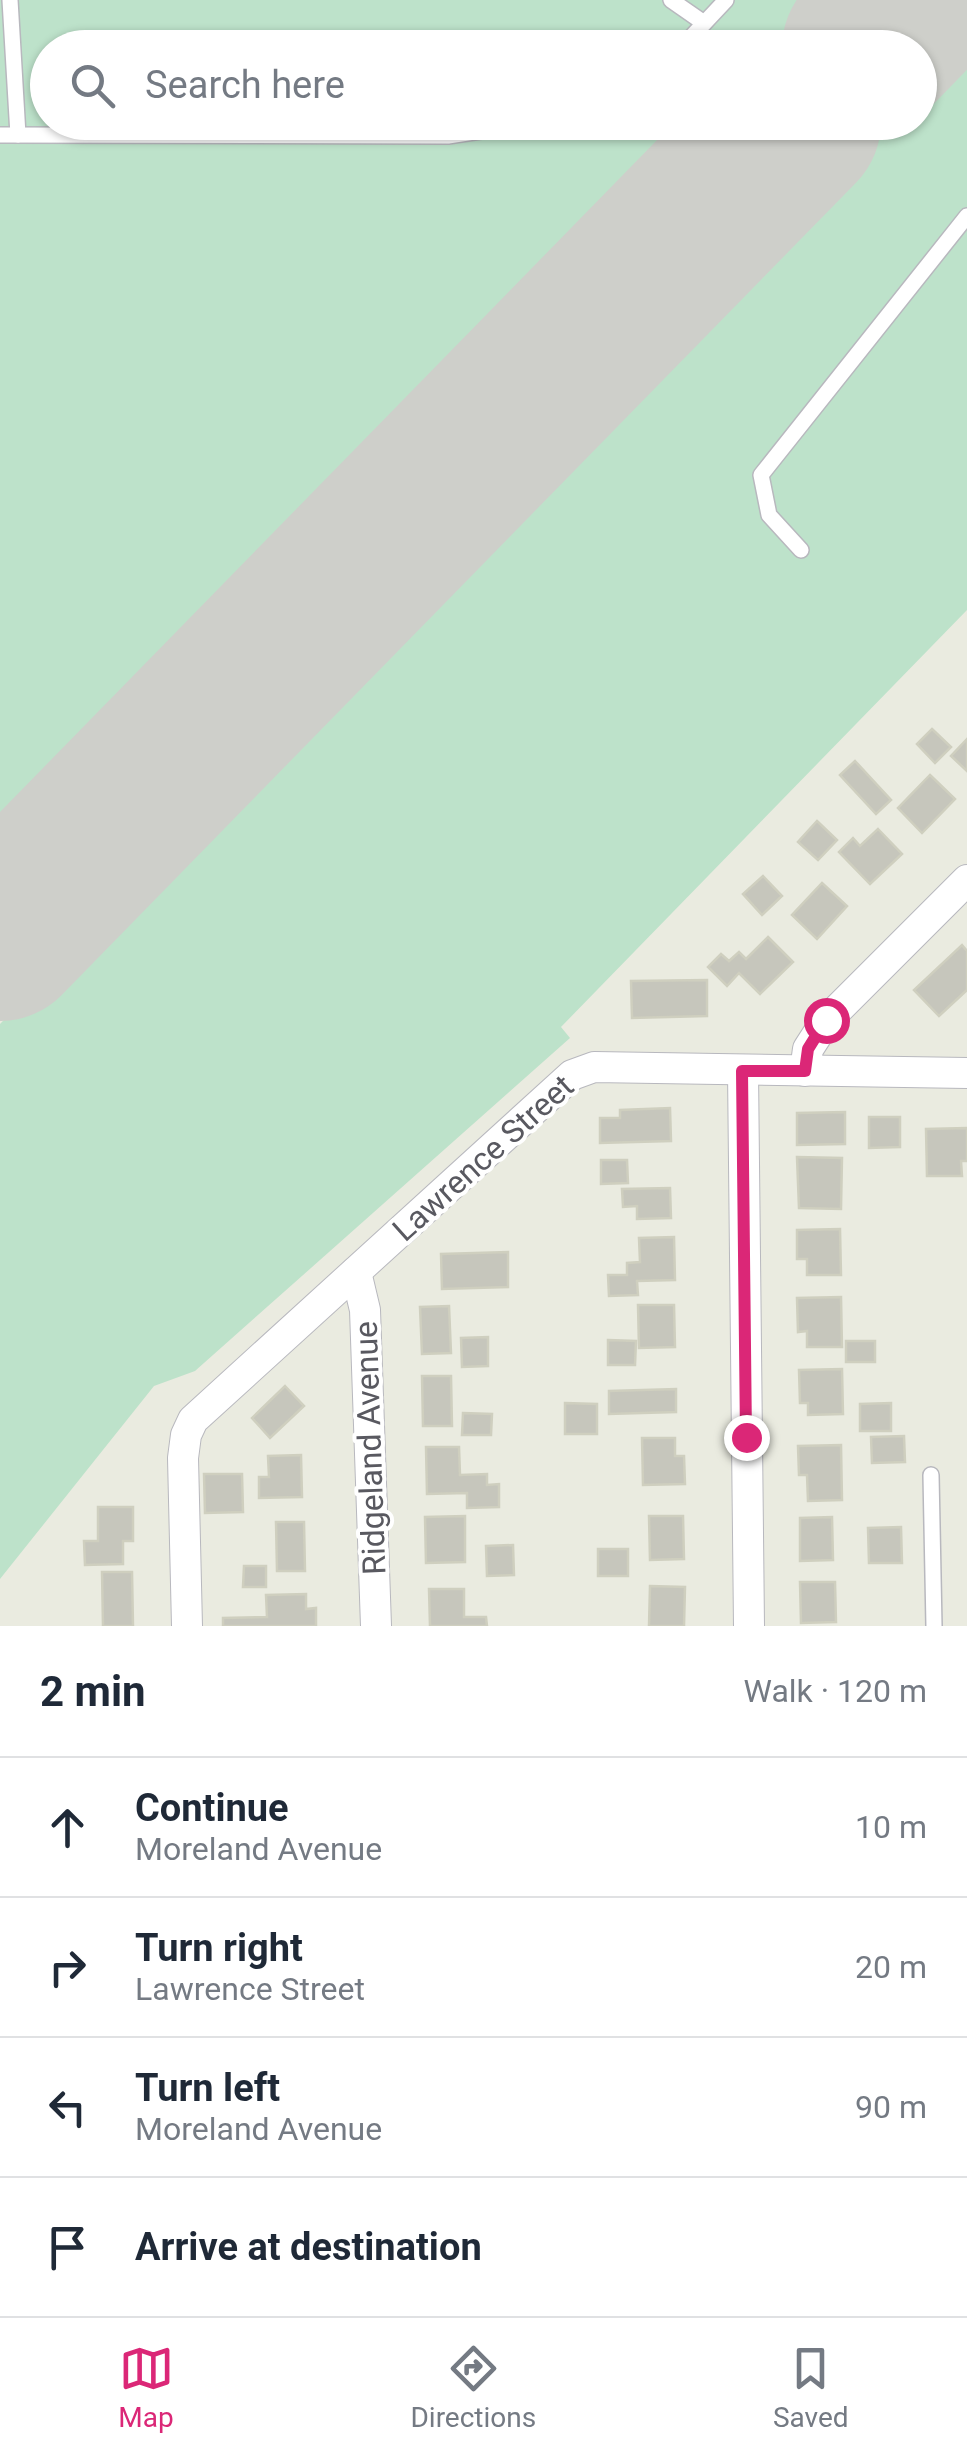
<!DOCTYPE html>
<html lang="en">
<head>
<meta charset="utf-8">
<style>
	:root { --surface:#fff; --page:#f6f6f7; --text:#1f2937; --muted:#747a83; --line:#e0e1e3; --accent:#db2777 }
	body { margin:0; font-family:Roboto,sans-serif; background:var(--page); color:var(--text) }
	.stop { position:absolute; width:30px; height:30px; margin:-22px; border:8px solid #db2777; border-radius:50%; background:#fff }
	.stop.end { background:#db2777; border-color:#fff; box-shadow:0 2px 10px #0008 }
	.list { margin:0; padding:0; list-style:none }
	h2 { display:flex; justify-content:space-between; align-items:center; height:130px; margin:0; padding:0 40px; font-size:42px }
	h2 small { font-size:32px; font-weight:400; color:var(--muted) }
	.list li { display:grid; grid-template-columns:65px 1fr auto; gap:30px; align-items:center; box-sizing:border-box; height:140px; padding:0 40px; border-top:2px solid var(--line) }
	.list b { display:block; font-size:38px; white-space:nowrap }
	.list p { margin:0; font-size:32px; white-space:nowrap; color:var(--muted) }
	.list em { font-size:32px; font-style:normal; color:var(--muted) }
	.icon { flex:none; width:55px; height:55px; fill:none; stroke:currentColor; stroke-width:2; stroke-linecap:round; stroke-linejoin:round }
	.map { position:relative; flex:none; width:967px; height:1626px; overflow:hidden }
	.search { position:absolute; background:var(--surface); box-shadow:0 2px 8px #0004; left:30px; right:30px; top:30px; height:110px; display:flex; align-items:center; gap:25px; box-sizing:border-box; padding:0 35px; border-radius:55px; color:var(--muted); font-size:38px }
	.sheet { height:690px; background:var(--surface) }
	nav { display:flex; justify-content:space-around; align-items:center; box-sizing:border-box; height:140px; border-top:2px solid var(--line); background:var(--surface); font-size:28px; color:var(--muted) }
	nav a { display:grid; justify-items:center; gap:5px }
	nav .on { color:var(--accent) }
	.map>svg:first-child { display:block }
</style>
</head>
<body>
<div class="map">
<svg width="967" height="1626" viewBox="0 0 967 1626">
	<rect width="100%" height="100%" fill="#eaebe0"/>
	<g fill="#bde2ca">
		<path d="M0,0H850L803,47L48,48V122L729,123L0,862Z"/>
		<path d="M967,34V610L561,1027L570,1038L195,1371L154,1386L0,1579V1024L881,123L920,122V83Z"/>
	</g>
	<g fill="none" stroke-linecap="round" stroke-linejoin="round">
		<g stroke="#cecfca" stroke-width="172">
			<path d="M868,48L915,0"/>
			<path d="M0,935L795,122"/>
		</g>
	</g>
	<g fill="#c6c6bc" stroke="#cfcfbf" stroke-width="2.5">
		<path d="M932,729L951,747L935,763L917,744Z"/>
		<path d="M967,739V771L951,756Z"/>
		<path d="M855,761L891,800L876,814L840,775Z"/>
		<path d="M930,775L955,799L922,833L898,808Z"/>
		<path d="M817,821L837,840L818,860L798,842Z"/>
		<path d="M878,829L902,854L870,884L839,852L853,838L860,846Z"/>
		<path d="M763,876L782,896L762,915L743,894Z"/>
		<path d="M822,883L847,906L817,939L792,915Z"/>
		<path d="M768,937L793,962L760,994L739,973L727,986L708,967L721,954L729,961L739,952L746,959Z"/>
		<path d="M962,945L967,951V990L939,1016L914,990Z"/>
		<path d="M707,980V1016L632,1018L631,981Z"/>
		<path d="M670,1108L671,1141L600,1143V1118H620V1110Z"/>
		<path d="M845,1112V1144L797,1145V1113Z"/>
		<path d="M869,1117H900V1147L869,1148Z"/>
		<path d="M967,1128V1161H961L962,1176H927L926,1129Z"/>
		<path d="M797,1157L842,1158L841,1209L799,1208Z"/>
		<path d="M601,1160H627L628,1183L601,1184Z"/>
		<path d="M670,1188L671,1218L637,1219V1206L623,1207L622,1189Z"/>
		<path d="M840,1229L841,1275H807V1259H797V1230Z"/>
		<path d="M674,1237L675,1280L637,1281L638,1295L609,1296L608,1275H627V1263L640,1262L639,1238Z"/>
		<path d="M508,1252V1287L442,1289L441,1254Z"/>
		<path d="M841,1297L842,1347H807V1331L798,1332L797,1298Z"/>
		<path d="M638,1305H674L675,1347L639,1348Z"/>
		<path d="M449,1306L451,1353L422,1354L420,1307Z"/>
		<path d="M488,1337V1366L462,1367L461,1338Z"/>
		<path d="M608,1340L636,1341L635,1365H608Z"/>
		<rect x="846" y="1341" width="29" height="21"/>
		<path d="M842,1369L843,1414L808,1415V1403H800L799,1370Z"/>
		<path d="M422,1376H451L452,1426H423Z"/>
		<path d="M285,1386L304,1406L270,1438L252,1418Z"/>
		<path d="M676,1389V1412L609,1414V1391Z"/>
		<path d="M565,1403L597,1404V1434H565Z"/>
		<path d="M891,1403V1431H860V1404Z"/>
		<path d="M463,1413L492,1414L491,1435H462Z"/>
		<path d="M904,1436L905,1462L872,1463L871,1437Z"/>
		<path d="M642,1438H675V1456H684L685,1484L643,1485Z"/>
		<path d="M841,1445L842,1500L808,1501L807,1475H799L798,1446Z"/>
		<path d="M426,1447H459L460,1475L487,1474V1485L499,1484V1507L467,1508V1493L427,1494Z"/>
		<path d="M301,1455L302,1497L259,1498V1477H269L268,1456Z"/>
		<path d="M204,1474H242L243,1512L205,1513Z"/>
		<path d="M98,1507H133V1541H123V1564L85,1565L84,1541H98Z"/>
		<path d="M465,1516V1562L426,1563L425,1517Z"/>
		<path d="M649,1516H683L684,1559L650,1560Z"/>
		<path d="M832,1517L833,1560L800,1561V1518Z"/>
		<path d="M276,1522H304L305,1571H277Z"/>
		<path d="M901,1527L902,1563H869L868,1528Z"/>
		<path d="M513,1545L514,1575L487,1576L486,1546Z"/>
		<rect x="598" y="1549" width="30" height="27"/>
		<path d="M244,1566H266V1587H243Z"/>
		<path d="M102,1572H132L133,1626H103Z"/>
		<path d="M800,1582H835L836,1622L801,1623Z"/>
		<path d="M650,1586L685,1587L684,1626H649Z"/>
		<path d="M429,1589H464V1617H486L487,1626H430Z"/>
		<path d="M306,1594V1609L316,1608V1626H223V1618L267,1617L266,1595Z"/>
	</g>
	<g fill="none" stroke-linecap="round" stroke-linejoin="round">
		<g stroke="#b8b8be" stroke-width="18">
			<g id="service">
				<path d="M10,0L18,135"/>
				<path d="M671,0L704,23"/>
				<path d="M681,48L726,0"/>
				<path d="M0,135L448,136L540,122"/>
				<path d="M801,550L769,515L761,475L967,216"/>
				<path d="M931,1475L934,1626"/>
			</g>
		</g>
		<g stroke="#b8b8be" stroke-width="32">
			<g id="minor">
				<path d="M743,1071L749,1626"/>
				<path d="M805,1071L808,1049L826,1021L967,880"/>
				<path d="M356,1272L365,1310L376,1626"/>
				<path d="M187,1626L183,1458L186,1435L193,1420L572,1075L594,1067L967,1073"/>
			</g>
		</g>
		<use href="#service" stroke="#fff" stroke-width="15"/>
		<use href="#minor" stroke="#fff" stroke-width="30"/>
	</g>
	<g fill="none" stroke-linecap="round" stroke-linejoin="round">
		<path stroke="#db2777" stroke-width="12" d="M746,1437L742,1071H805L808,1049L826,1020"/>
	</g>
	<g text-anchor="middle" stroke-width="8" stroke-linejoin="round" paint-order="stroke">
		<g font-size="32" fill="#595960" stroke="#fff">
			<text transform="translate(483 1158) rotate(-42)" y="11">Lawrence Street</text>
			<text transform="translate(370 1448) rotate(-92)" y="11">Ridgeland Avenue</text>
		</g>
	</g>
</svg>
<div class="stop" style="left:826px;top:1020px"></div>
<div class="stop end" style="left:746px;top:1437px"></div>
<div class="search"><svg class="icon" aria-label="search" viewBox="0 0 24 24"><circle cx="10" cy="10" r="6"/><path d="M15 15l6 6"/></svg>Search here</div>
</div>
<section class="sheet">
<h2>2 min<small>Walk · 120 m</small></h2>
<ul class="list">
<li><svg class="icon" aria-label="ahead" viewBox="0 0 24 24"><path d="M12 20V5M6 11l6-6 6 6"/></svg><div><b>Continue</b><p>Moreland Avenue</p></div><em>10 m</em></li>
<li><svg class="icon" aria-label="right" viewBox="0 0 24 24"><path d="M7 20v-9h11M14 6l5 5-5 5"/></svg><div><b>Turn right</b><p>Lawrence Street</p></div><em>20 m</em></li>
<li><svg class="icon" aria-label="left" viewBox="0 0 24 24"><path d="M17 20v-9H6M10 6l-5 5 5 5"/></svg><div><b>Turn left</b><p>Moreland Avenue</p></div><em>90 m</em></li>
<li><svg class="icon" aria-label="arrive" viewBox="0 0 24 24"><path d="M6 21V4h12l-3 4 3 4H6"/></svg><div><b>Arrive at destination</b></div></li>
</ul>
</section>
<nav>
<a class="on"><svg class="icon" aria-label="map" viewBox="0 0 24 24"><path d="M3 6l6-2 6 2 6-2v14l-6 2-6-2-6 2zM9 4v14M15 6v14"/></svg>Map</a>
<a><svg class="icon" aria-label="directions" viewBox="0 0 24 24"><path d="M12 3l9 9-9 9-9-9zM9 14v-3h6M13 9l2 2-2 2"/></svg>Directions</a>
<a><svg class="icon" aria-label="saved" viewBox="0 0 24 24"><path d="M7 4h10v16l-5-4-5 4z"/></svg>Saved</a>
</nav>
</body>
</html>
